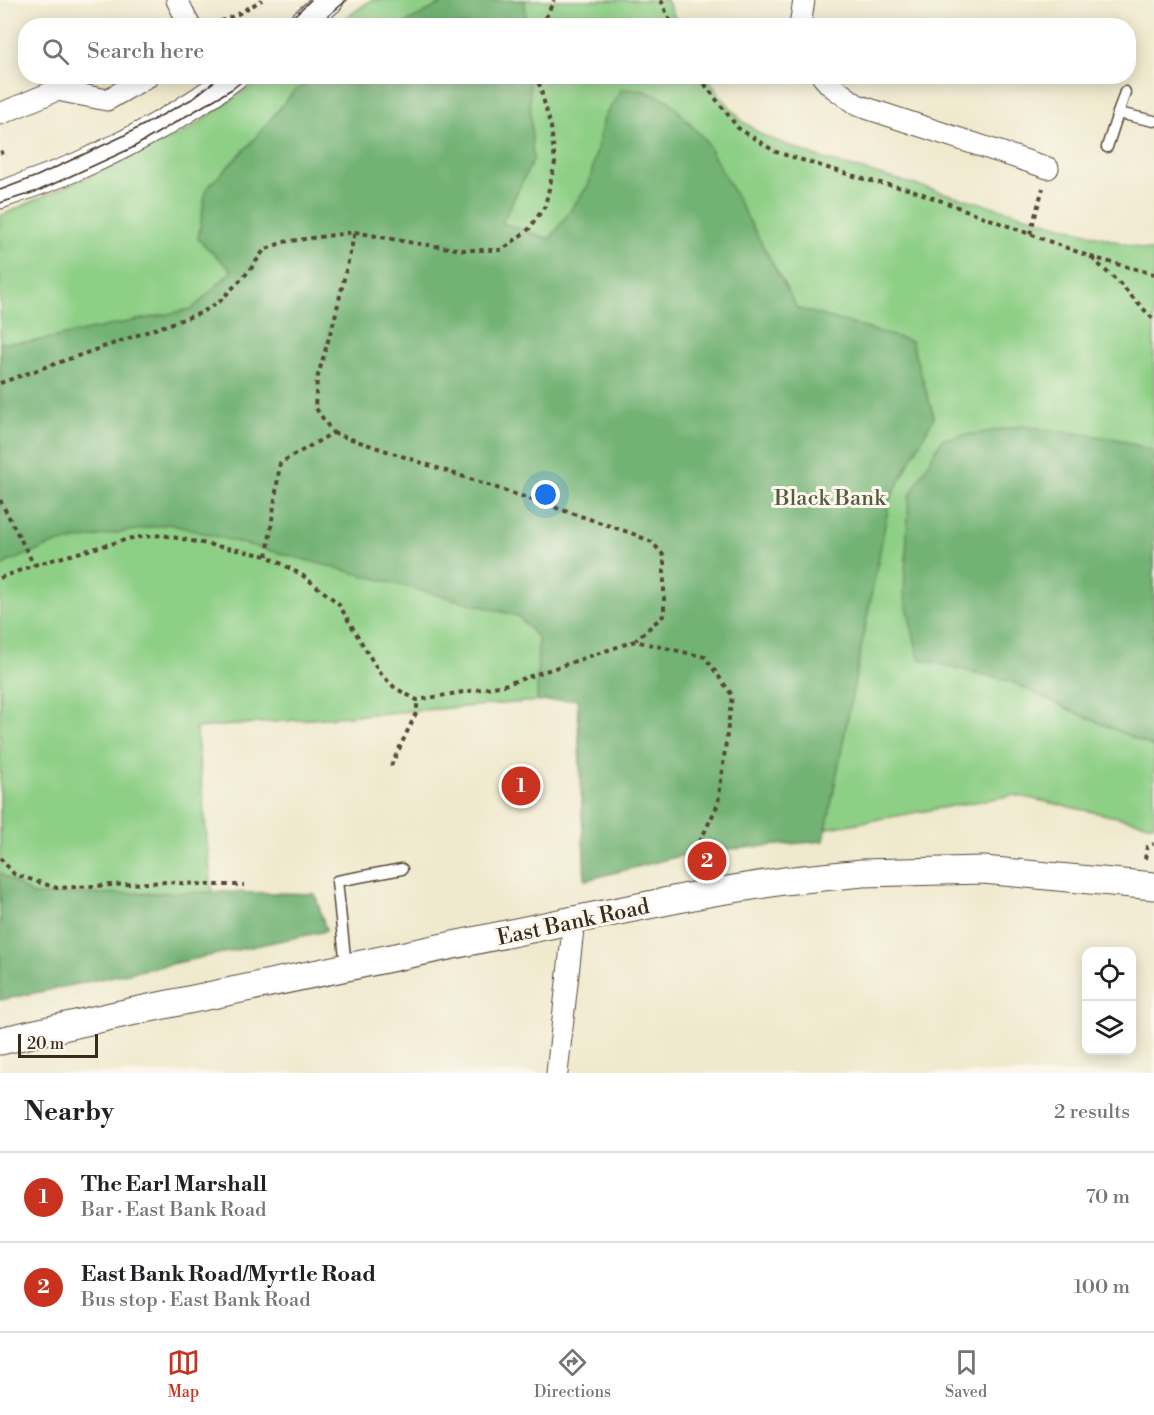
<!DOCTYPE html>
<html lang="en">
<head>
<meta charset="utf-8">
<style>
	:root { --surface:#fff; --page:#f6f6f6; --text:#202124; --muted:#757577; --line:#e0e0e0; --accent:#c8321e }
	body { margin:0; font-family:"Libre Bodoni",serif; background:var(--page); color:var(--text) }
	.controls { position:absolute; right:18px; bottom:18px; display:grid; overflow:hidden; border-radius:12px; box-shadow:0 3px 15px #0003 }
	.controls button { width:54px; height:54px; display:grid; place-items:center; padding:0; border:0; border-bottom:2px solid var(--line); background:var(--surface); color:var(--text); font:30px sans-serif }
	.scale { position:absolute; left:18px; bottom:15px; width:80px; box-sizing:border-box; padding-left:6px; border:3px solid #3b2a1e; border-top:0; font-size:16px; line-height:21px; white-space:nowrap; color:#3b2a1e; -webkit-text-stroke:4px #fbf7ec; paint-order:stroke }
	.you { position:absolute; left:546px; top:495px; width:21px; height:21px; margin:-15px; border:4px solid #fff; border-radius:50%; background:#1a73e8; box-shadow:0 0 0 9px #1a73e833 }
	.badge { display:grid; place-items:center; width:39px; height:39px; border-radius:50%; background:var(--accent); color:#fff; font-size:20px; font-weight:700 }
	.pin { position:absolute; translate:-50% -50%; border:3px solid #fff; box-shadow:0 2px 6px #0006 }
	.list { margin:0; padding:0; list-style:none }
	h2 { display:flex; justify-content:space-between; align-items:center; height:78px; margin:0; padding:0 24px; font-size:26px }
	h2 small { font-size:20px; font-weight:400; color:var(--muted) }
	.list li { display:grid; grid-template-columns:39px 1fr auto; gap:18px; align-items:center; box-sizing:border-box; height:90px; padding:0 24px; border-top:2px solid var(--line) }
	.list b { display:block; font-size:22px; white-space:nowrap }
	.list p { margin:0; font-size:20px; white-space:nowrap; color:var(--muted) }
	.list em { font-size:20px; font-style:normal; color:var(--muted) }
	.icon { flex:none; width:33px; height:33px; fill:none; stroke:currentColor; stroke-width:2; stroke-linecap:round; stroke-linejoin:round }
	.map { position:relative; flex:none; width:1154px; height:1073px; overflow:hidden }
	.search { position:absolute; background:var(--surface); box-shadow:0 3px 15px #0003; left:18px; right:18px; top:18px; height:66px; display:flex; align-items:center; gap:15px; box-sizing:border-box; padding:0 21px; border-radius:24px; color:var(--muted); font-size:22px }
	.sheet { height:258px; background:var(--surface) }
	nav { display:flex; justify-content:space-around; align-items:center; box-sizing:border-box; height:84px; border-top:2px solid var(--line); background:var(--surface); font-size:16px; color:var(--muted) }
	nav a { display:grid; justify-items:center; gap:3px }
	nav .on { color:var(--accent) }
	.map>svg:first-child { display:block }
</style>
</head>
<body>
<div class="map">
<svg width="1154" height="1073" viewBox="0 0 1154 1073">
	<rect width="100%" height="100%" fill="#fbf7ec"/>
	<filter id="ink" filterUnits="userSpaceOnUse"><feTurbulence type="fractalNoise" baseFrequency=".0167" numOctaves="2"/><feDisplacementMap in="SourceGraphic" scale="12" xChannelSelector="R" yChannelSelector="G"/><feConvolveMatrix kernelMatrix="1 2 1 2 8 2 1 2 1" color-interpolation-filters="sRGB"/></filter>
	<filter id="wash" filterUnits="userSpaceOnUse"><feTurbulence type="fractalNoise" baseFrequency=".008" numOctaves="4" result="noise"/><feDisplacementMap in="SourceGraphic" scale="24" xChannelSelector="R" yChannelSelector="G"/><feGaussianBlur stdDeviation="1.35" result="paint"/><feColorMatrix in="noise" values="0 0 0 0 0 0 0 0 0 0 0 0 0 0 0 0 0 1.4 0 .05"/><feComposite in="paint" operator="in"/></filter>
	<g filter="url(#wash)">
		<rect width="100%" height="100%" fill="#efe9cd"/>
		<g fill="#8ecf86" stroke="#647c52" stroke-width="1.5">
			<path d="M371,0H667L678,25L335,26Z"/>
			<path d="M707,76L719,94L741,120L762,135L820,158L1154,252V825L1014,795L695,852L585,880L577,698L196,728L212,892L315,894L326,931L0,1000V216L187,131L264,77Z"/>
		</g>
		<g fill="#72b273" stroke="#566e48" stroke-width="1.5">
			<path d="M449,0H525L526,25H403L431,9Z"/>
			<path d="M318,76L529,77L533,160L502,223L550,239L589,184L604,117L622,89L642,90L668,100L705,140L797,308L911,341L934,417L890,499L824,841L695,852L585,880L578,699L537,702L538,638L518,616L169,524L54,544L8,562L0,568V343L30,342L192,309L232,271L198,239L206,189L250,144L294,91Z"/>
			<path d="M1022,426L1117,439L1154,451V747L1070,710L1010,681L919,659L904,594L909,497L942,439Z"/>
			<path d="M0,873L33,895L212,892L315,894L326,931L0,1000Z"/>
		</g>
	</g>
	<g filter="url(#ink)">
		<g fill="none" stroke-linecap="round" stroke-linejoin="round">
			<g stroke="#564738" stroke-width="13">
				<g id="service">
					<path d="M1118,113L1154,121"/>
					<path d="M1107,147L1125,92"/>
					<path d="M346,967L337,881L402,869"/>
				</g>
			</g>
			<g stroke="#564738" stroke-width="23">
				<g id="minor">
					<path d="M177,0L190,26"/>
					<path d="M800,26L804,0"/>
					<path d="M822,76L830,85L857,105L1048,168"/>
					<path d="M0,114L57,90L107,100L149,76"/>
					<path d="M557,1073L574,920"/>
				</g>
			</g>
			<g stroke="#564738" stroke-width="29">
				<g id="tertiary">
					<path d="M300,26L330,0"/>
					<path d="M0,195C26,186 52,177 78,166C132,142 186,113 234,76"/>
					<path d="M0,1041L116,1015L574,920L708,893L784,881L862,873L983,870L1154,886"/>
				</g>
			</g>
			<g stroke="#564738" stroke-width="4" stroke-dasharray="4.5 4.5" stroke-linecap="butt">
				<path d="M661,0L672,26"/>
				<path d="M212,25L238,14L262,0"/>
				<path d="M542,26L554,0"/>
				<path d="M700,76L706,86L738,128L776,152L867,180L912,190L1091,257L1154,274"/>
				<path d="M0,153L3,152"/>
				<path d="M1030,234L1043,188"/>
				<path d="M1092,258L1119,283L1154,320"/>
				<path d="M0,383L201,313L220,301L250,270L264,250L283,242L355,232L413,243L464,250H502L529,229L545,206L555,163L551,127L537,76"/>
				<path d="M333,433L631,533L652,542L664,556V615L636,640"/>
				<path d="M0,500L34,565"/>
				<path d="M267,556L280,463L333,433L315,407L317,379L335,317L355,232"/>
				<path d="M0,578L34,565L132,538L162,535L267,556L302,575L338,603L379,672L395,688L417,700L504,685L635,641L705,657L732,695L718,804L695,852L696,869"/>
				<path d="M391,766L417,711V700"/>
				<path d="M0,858L14,874L57,888L166,882L211,885H244"/>
				<path d="M1145,859L1147,847L1154,844"/>
			</g>
			<use href="#service" stroke="#fff" stroke-width="10"/>
			<use href="#minor" stroke="#fff" stroke-width="21"/>
			<use href="#tertiary" stroke="#fff" stroke-width="27"/>
			<g stroke="#3b2a1e" stroke-width="1.5">
				<path d="M283,26L311,0"/>
				<path d="M316,26L347,0"/>
				<path d="M0,190L37,176L121,137L192,99L221,76"/>
				<path d="M0,203L38,191L132,148L232,89L249,76"/>
			</g>
		</g>
	</g>
	<g text-anchor="middle" stroke-width="6" stroke-linejoin="round" paint-order="stroke">
		<g font-size="22" fill="#545c3d" stroke="#fbf7ec">
			<text x="830" y="505">Black Bank</text>
		</g>
		<g font-size="22" fill="#3b2a1e" stroke="#fbf7ec">
			<text transform="translate(573 921) rotate(-12)" y="8">East Bank Road</text>
		</g>
	</g>
</svg>
<div class="controls">
<button><svg class="icon" aria-label="locate" viewBox="0 0 24 24"><circle cx="12" cy="12" r="6"/><path d="M12 2v4M12 18v4M2 12h4M18 12h4"/></svg></button>
<button><svg class="icon" aria-label="layers" viewBox="0 0 24 24"><path d="M12 4l9 5-9 5-9-5zM3 14l9 5 9-5"/></svg></button>
</div>
<div class="scale">20 m</div>
<div class="you"></div>
<div class="pin badge" style="left:521px;top:786px">1</div>
<div class="pin badge" style="left:707px;top:861px">2</div>
<div class="search"><svg class="icon" aria-label="search" viewBox="0 0 24 24"><circle cx="10" cy="10" r="6"/><path d="M15 15l6 6"/></svg>Search here</div>
</div>
<section class="sheet">
<h2>Nearby<small>2 results</small></h2>
<ul class="list">
<li><span class="badge">1</span><div><b>The Earl Marshall</b><p>Bar · East Bank Road</p></div><em>70 m</em></li>
<li><span class="badge">2</span><div><b>East Bank Road/Myrtle Road</b><p>Bus stop · East Bank Road</p></div><em>100 m</em></li>
</ul>
</section>
<nav>
<a class="on"><svg class="icon" aria-label="map" viewBox="0 0 24 24"><path d="M3 6l6-2 6 2 6-2v14l-6 2-6-2-6 2zM9 4v14M15 6v14"/></svg>Map</a>
<a><svg class="icon" aria-label="directions" viewBox="0 0 24 24"><path d="M12 3l9 9-9 9-9-9zM9 14v-3h6M13 9l2 2-2 2"/></svg>Directions</a>
<a><svg class="icon" aria-label="saved" viewBox="0 0 24 24"><path d="M7 4h10v16l-5-4-5 4z"/></svg>Saved</a>
</nav>
</body>
</html>
